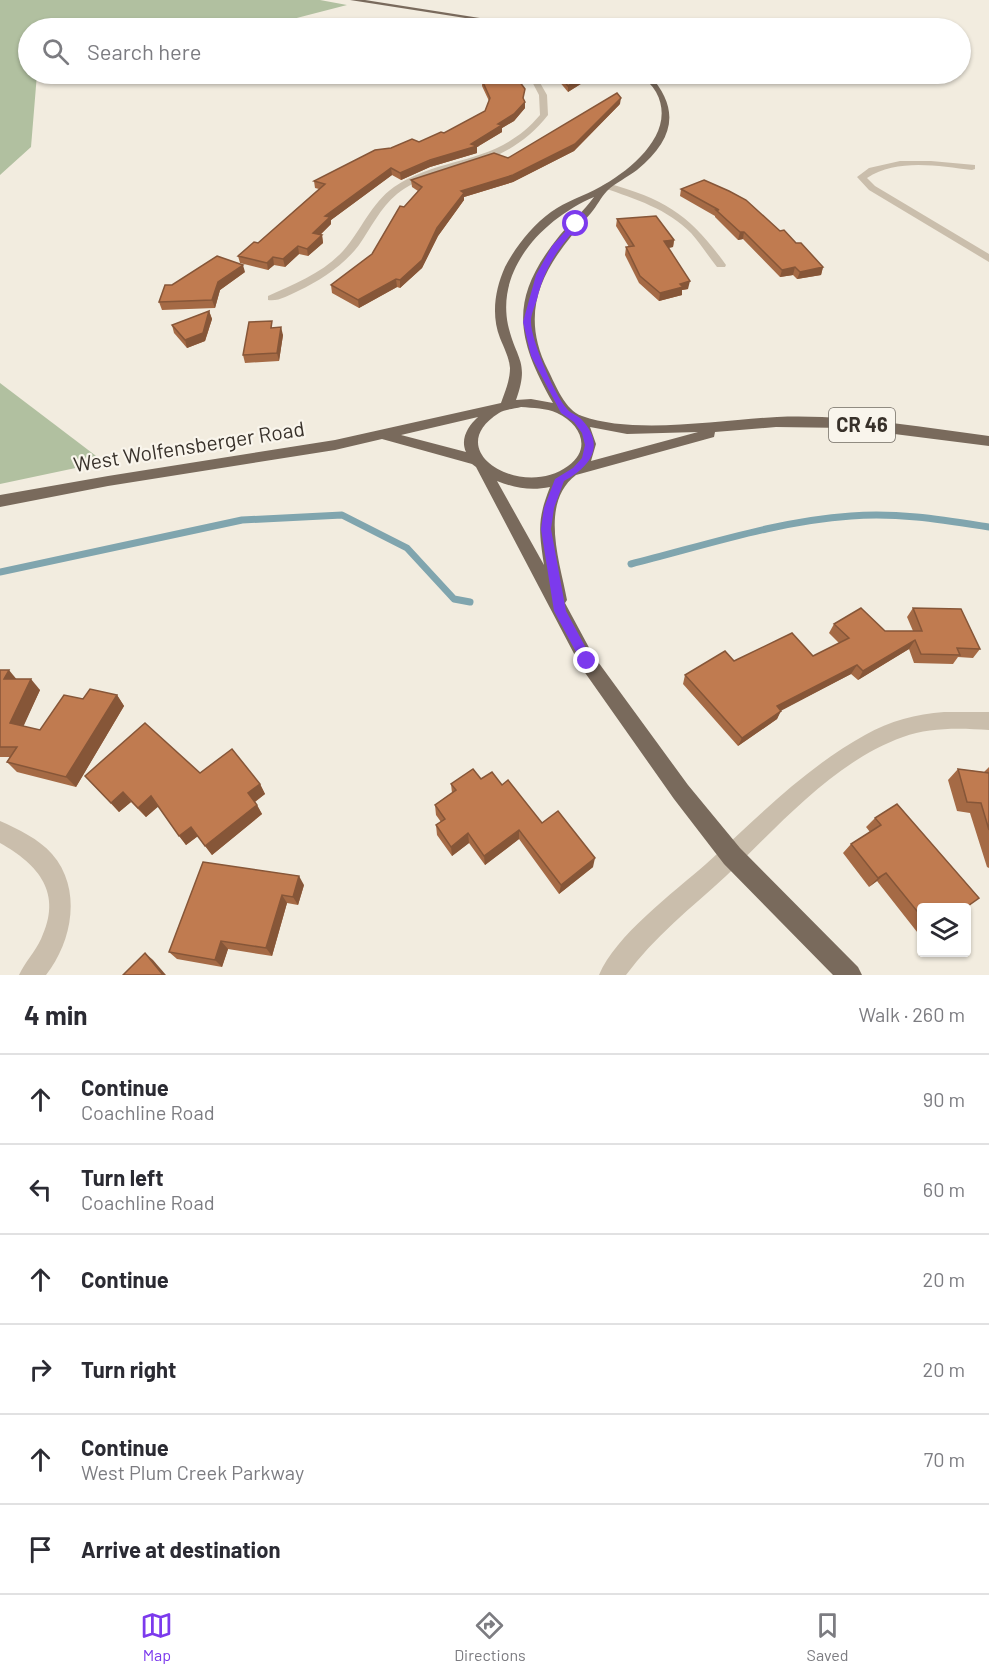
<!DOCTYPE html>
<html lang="en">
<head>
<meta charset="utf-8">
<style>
	:root { --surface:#fff; --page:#f7f7f7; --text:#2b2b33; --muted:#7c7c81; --line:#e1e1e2; --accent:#7c3aed }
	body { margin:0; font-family:Barlow,sans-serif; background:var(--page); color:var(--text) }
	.controls { position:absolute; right:18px; bottom:18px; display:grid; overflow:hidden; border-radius:6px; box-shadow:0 2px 4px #0004 }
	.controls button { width:54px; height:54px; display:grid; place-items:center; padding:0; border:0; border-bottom:2px solid var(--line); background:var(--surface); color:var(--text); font:30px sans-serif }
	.stop { position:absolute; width:18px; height:18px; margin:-14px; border:4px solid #7c3aed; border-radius:50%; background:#fff }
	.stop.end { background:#7c3aed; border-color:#fff; box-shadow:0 2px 6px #0008 }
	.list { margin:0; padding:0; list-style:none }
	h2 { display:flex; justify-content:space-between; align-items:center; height:78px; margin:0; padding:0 24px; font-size:26px }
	h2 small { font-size:20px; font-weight:400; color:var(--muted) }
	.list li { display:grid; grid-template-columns:39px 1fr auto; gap:18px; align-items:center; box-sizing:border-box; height:90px; padding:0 24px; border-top:2px solid var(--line) }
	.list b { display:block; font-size:22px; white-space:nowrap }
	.list p { margin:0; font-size:20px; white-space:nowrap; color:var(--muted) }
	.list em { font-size:20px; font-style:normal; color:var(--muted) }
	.icon { flex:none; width:33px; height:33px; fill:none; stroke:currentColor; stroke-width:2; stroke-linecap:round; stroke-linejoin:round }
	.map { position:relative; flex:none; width:989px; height:975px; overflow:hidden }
	.search { position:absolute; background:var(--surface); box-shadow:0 2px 4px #0004; left:18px; right:18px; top:18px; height:66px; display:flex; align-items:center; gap:15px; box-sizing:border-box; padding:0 21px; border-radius:33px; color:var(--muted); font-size:22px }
	.sheet { height:618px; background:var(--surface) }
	nav { display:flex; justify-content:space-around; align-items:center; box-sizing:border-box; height:84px; border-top:2px solid var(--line); background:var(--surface); font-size:16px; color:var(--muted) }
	nav a { display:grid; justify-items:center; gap:3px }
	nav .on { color:var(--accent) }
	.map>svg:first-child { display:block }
</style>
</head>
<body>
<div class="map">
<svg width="989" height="975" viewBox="0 0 989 975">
	<rect width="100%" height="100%" fill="#f2ecdf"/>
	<g fill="#b1c0a0">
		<path d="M0,0H320L347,5L258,28H28V74H37L31,147L0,175Z"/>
		<path d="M0,383L104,462L0,484Z"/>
	</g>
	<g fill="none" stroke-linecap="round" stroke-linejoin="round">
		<g stroke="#80a5ae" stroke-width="7">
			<path d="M631,564C703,546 777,521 851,516C897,512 944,520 989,527"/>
			<path d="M0,572L242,520L342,515L407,548L454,599L470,602"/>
		</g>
		<g fill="#cabeac" fill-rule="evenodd">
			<path d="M528,74H535L547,95L548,115C528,141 500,157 469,166C444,173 418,177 397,194C380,208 371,228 359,245C343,266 321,280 298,291C289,295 278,302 268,300V296C294,284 323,273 343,251C361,231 371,203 394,187C443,154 496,167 540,115L539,95Z"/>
			<path d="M900,161H931L975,165V169L972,170C939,166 897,158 867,178L875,186L989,254V262L869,190L857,177L869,168Z"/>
			<path d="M607,183C667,200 690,215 726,265L725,267H717C708,256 701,244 691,233C668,209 635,199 604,188L602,186Z"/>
			<path d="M944,712H989V730C961,728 930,727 903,737C833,762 779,826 726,876C691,908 654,937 626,975H599C615,936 674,892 706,864C757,818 805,768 865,735C890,721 916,714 944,712Z"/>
			<path d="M0,821C18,829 39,839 52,854C82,888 73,941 46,975H19C25,962 35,952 41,939C63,893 39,865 0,843Z"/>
		</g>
		<g fill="#796a5c" fill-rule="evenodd">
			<path d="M350,0H365L543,28H530Z"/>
			<path d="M641,74H649C681,110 674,139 637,170C628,177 615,183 607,191C601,197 597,206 591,213C549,260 515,305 548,370C556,386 565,410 582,416C634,435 721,420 777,417C848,414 919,427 989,436V446L847,428L776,427L715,432L714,437L576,475C539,503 560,562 567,600L565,603L593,655L688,785L740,848L858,967L862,975H833L724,864L674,799L581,667L476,467L472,464L382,439L335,450L108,486L0,507V495L108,476L335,440L501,403C505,392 510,380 510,368C509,357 504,348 500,338C491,315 495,289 505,267C516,246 532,226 551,212C566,201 584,196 600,187C631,170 678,132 656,92C652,85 646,80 641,74ZM594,197C584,211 571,222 560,235C509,298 515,336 553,403L531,399L516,400C530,361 516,360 508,325C496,267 545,218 594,197ZM521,407C533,408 546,408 557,413C581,424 592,449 568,466C522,500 439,451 499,413C504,409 515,409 521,407ZM478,417C468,426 460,439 466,452L401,435ZM590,427L627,434L698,432L591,461L596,444ZM497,481C515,488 531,491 550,487C537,520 539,531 544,565Z"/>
		</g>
	</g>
	<g fill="#a56a45">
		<path d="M481,74H514L524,95L523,99L525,108L514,121L502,128V132L477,147V153L430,167L401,180L392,175L331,220V224L320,235H322L323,243L308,256L299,254L285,267L274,265L268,270L240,263L238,256L258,243L319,189L315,188L314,181L391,148L419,142L444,133L485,111L489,101L482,86V80L484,79Z"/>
		<path d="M553,74H587V80L568,92Z"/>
		<path d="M620,104L574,151L513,182L464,197V200L438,236L422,268L400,288L397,287L359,308L332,293L331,285L372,254L404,207L418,191L412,187L411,180L508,158Z"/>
		<path d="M681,189L780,231L823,267L821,275L797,279L793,275L780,277L743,239L738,240L715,217V216L680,196Z"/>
		<path d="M617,219L674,240L673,247L668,248L688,289L682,290V295L659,301L639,283L625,255L626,247H629L616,226Z"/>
		<path d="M245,272L220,290L215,308L162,310L159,302L172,285Z"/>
		<path d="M209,311L212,319L205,341L187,348L174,333L172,325Z"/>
		<path d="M274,327L283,335L279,361L245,363L243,355Z"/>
		<path d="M913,608L980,649L973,658L958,657L953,664L914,663L909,649L858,680L851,674L781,710L777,719L738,746L683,684L685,675L734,661L813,656L839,643L829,633L834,624L885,631H913L907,617Z"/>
		<path d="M0,670L16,679L40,690L23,726L40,730L83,699L117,695L124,706L76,787L17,772L7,762L10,757H0Z"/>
		<path d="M989,767V868L987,867L970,813L957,811L948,780L958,769L984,772Z"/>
		<path d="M200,773L260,784L265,794L255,802L262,814L212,855L198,836L186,845L158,806L146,817L131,802L119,812L85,776Z"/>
		<path d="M481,779L502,785L542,823L593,867L559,894L519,839L485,865L469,843L452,856L437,835L436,825L441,822L436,815L435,805L452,793L451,784Z"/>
		<path d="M897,804L921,908V937L877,881L869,887L843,853L851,844L870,832L866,827L875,818Z"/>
		<path d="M304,885L298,905L287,903L272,956L228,949L222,967L177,959L169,952Z"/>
	</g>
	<g fill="#865638">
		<path d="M587,74V80L568,92V86Z"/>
		<path d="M621,98L620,104L574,151L513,182L464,197V200L438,236L422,268L400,288V280L437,228L461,191Z"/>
		<path d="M525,102V108L514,121L502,128V132L477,147V153L430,167L401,180L400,173L471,144Z"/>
		<path d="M391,168L392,175L331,220V224L314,241L313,233L325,216Z"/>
		<path d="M740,232H744L743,239L738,240Z"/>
		<path d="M322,235L323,243L308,256L307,249Z"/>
		<path d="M674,240L673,247L662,249L664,241Z"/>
		<path d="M298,246L299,254L285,267L283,259Z"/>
		<path d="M273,257L274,265L268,270L267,263Z"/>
		<path d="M243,265L245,272L220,290L215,308L212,300L218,282Z"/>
		<path d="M795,267L793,275L780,277L782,270Z"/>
		<path d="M823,267L821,275L797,279L800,272Z"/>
		<path d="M396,279L397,287L359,308L358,300Z"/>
		<path d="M690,281L688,289L682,290V295L659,301L660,293L680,284Z"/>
		<path d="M209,311L212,319L205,341L187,348L185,340Z"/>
		<path d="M281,327L283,335L279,361L277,353Z"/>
		<path d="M915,640L909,649L858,680L863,671Z"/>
		<path d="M857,665L851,674L773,715L777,706Z"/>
		<path d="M9,670L18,681L4,679Z"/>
		<path d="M31,679L40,690L20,734L10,723Z"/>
		<path d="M117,695L124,706L76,787L66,777Z"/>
		<path d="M781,711L777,719L738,746L742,738Z"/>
		<path d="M260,784L265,794L253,803L248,793Z"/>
		<path d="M123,792L131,802L119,812L111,803Z"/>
		<path d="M151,796L159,806L146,817L138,808Z"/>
		<path d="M257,805L262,814L212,855L205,846Z"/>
		<path d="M191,827L198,836L186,845L179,836Z"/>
		<path d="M519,830V839L485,865L484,856Z"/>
		<path d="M468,833L469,843L452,856L451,847Z"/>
		<path d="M595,858L593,867L559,894L561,885Z"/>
		<path d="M886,873L877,881L869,887L878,878Z"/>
		<path d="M299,876L304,885L298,905L293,897Z"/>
		<path d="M282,895L287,903L272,956L266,948Z"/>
		<path d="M221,941L228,949L222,967L215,960Z"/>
		<path d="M145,953L153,960L166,975H163Z"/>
	</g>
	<g fill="#c07b50" stroke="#865638" stroke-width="1.5">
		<path d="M484,74H514L525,89L523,98L525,102L514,114L498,124L502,125L471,144L477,146L430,160L400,173L391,168L325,216L330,217L313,233L322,235L307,249L298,246L283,259L273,257L267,263L238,256L254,242L258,243L325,184L314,181L375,150L391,148L412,139L419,142L441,132L444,133L485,111L490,98L482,80L487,79Z"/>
		<path d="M558,74H587L568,86Z"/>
		<path d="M617,93L621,98L575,144L513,175L461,191L464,193L437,228L422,260L400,280L396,279L358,300L331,285L372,254L400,206L404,207L422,187L411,180L494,153L508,158Z"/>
		<path d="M704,180L729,191L746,200L780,231L784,230L796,243H801L823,267L800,272L795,267L782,270L744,232H740L716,210H719L681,189Z"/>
		<path d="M656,216L674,240L664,241L690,281L680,284L683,287L660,293L640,276L626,247L634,246L617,219Z"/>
		<path d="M217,256L243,265L218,282L212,300L159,302L165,285H172Z"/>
		<path d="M209,311L203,333L185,340L172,325Z"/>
		<path d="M272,321L271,328L281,327L277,353L243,355L249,322Z"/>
		<path d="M861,608L885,631H922L913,608L961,609L980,649L957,648L960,655L921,654L915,640L863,671L857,665L777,706L781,711L742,738L685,675L725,651L734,661L792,633L813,656L849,638L834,624Z"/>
		<path d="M0,670H9L4,679H31L10,723L40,730L64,695L83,699L90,689L117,695L66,777L7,762L17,747H0Z"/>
		<path d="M145,723L200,773L232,749L260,784L248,793L257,805L205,846L191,827L179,836L151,796L138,808L123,792L111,803L85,776Z"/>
		<path d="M473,769L481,779L492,772L502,785L508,780L542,823L558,811L595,858L561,885L519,830L484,856L468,833L451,847L436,825L445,819L435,805L456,790L451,784Z"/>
		<path d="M958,769L989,773V830L981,803L967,802Z"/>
		<path d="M897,804L979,898L965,908H921V916L886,873L878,878L851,844L881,825L875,818Z"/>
		<path d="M203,862L299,876L293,897L282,895L266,948L221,941L215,960L169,952Z"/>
		<path d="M145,953L163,975H123Z"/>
	</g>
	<path fill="#7c3aed" d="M573,223L579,224C557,251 546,264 537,299C535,306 531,314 531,321C530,338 555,396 567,409C571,414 578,415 582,420C606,446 590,467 564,481L554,508L551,529L566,611L593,661L587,666L583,665L554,611L541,529L544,508L555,479L573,468L582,458L585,445L582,433L574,422L561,413L531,356L523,322L536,275L552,246Z"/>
	<g text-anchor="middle" stroke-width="4.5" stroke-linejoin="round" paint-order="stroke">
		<rect fill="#f9f5ec" stroke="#726c64" stroke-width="1.5" x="829" y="408" width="66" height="34" rx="4.5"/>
		<g font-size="20" font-weight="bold" fill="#38312a">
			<text x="862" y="432">CR 46</text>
		</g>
		<g font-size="21" fill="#38312a" stroke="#f9f5ec">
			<text transform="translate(189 447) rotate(-9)" y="7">West Wolfensberger Road</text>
		</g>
	</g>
</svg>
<div class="controls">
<button><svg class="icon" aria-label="layers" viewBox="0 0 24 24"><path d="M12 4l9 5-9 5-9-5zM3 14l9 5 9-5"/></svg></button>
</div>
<div class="stop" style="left:576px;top:224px"></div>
<div class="stop end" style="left:587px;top:661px"></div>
<div class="search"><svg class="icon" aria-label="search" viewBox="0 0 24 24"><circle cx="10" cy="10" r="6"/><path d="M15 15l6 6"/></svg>Search here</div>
</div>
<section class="sheet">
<h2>4 min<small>Walk · 260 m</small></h2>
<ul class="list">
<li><svg class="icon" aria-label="ahead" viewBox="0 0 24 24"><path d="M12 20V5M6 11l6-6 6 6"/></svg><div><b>Continue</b><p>Coachline Road</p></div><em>90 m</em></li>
<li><svg class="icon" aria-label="left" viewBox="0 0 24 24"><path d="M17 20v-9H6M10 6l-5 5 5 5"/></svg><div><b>Turn left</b><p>Coachline Road</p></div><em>60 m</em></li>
<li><svg class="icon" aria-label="ahead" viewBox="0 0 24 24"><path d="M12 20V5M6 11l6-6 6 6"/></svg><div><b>Continue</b></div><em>20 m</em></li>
<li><svg class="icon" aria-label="right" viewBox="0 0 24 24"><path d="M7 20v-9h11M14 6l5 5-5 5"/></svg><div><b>Turn right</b></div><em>20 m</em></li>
<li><svg class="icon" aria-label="ahead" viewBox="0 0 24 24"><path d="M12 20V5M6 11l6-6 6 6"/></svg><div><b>Continue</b><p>West Plum Creek Parkway</p></div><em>70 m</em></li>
<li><svg class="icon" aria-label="arrive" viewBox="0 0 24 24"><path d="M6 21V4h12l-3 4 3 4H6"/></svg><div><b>Arrive at destination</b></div></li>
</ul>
</section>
<nav>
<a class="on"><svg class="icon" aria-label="map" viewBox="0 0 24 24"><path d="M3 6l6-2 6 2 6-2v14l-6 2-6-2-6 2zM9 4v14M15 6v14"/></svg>Map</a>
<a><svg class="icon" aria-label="directions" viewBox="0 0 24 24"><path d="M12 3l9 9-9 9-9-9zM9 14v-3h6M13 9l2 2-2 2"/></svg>Directions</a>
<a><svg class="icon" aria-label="saved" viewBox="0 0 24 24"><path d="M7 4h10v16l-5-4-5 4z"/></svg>Saved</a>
</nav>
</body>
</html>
